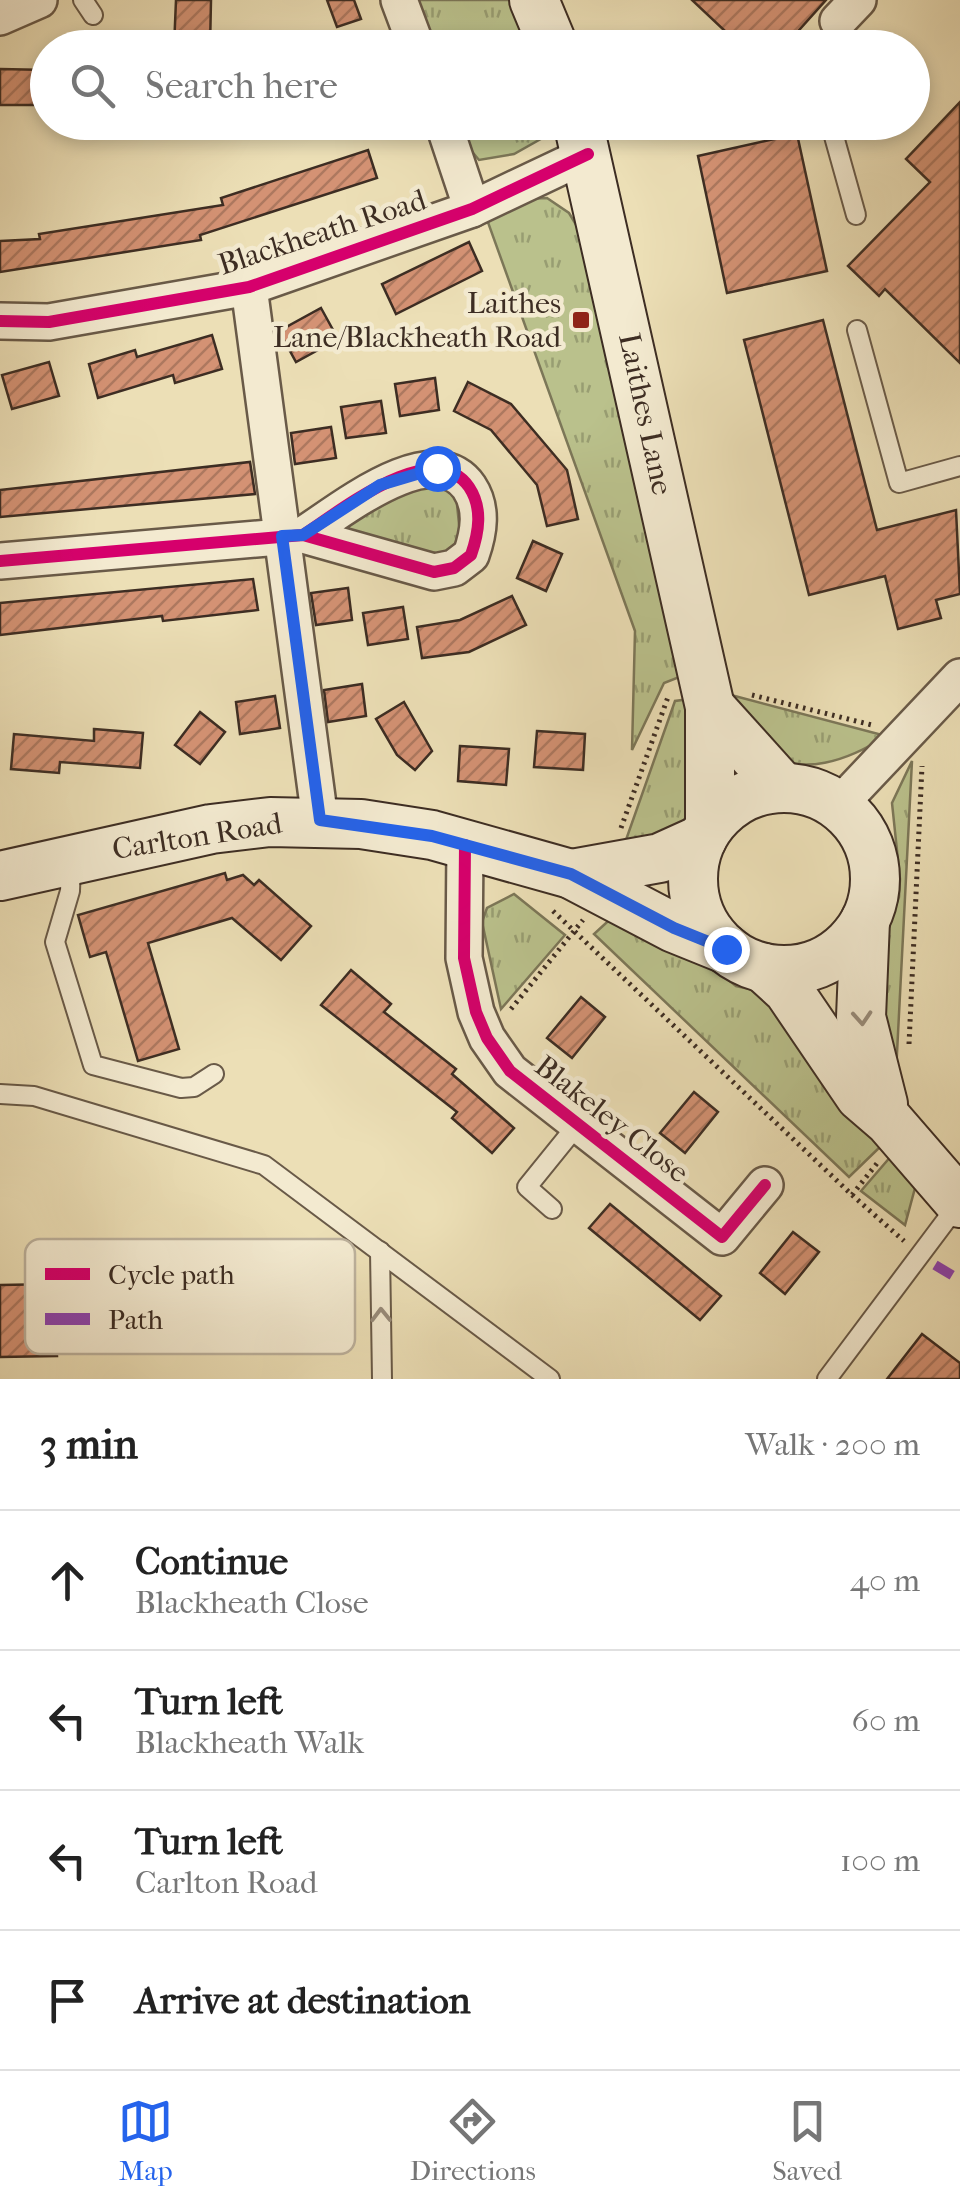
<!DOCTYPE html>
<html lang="en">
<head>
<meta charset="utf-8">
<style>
	:root { --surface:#fff; --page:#f6f6f6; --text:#222; --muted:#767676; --line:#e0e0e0; --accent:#2563eb }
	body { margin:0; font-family:"IM FELL French Canon",serif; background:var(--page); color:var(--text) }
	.stop { position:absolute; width:30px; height:30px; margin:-22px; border:8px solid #2563eb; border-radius:50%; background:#fff }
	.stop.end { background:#2563eb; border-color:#fff; box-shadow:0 2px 10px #0008 }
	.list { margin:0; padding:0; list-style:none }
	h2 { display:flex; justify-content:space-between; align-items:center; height:130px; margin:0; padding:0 40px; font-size:42px }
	h2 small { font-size:32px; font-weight:400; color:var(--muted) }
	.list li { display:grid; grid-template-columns:65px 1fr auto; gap:30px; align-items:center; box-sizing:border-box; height:140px; padding:0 40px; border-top:2px solid var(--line) }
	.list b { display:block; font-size:38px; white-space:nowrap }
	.list p { margin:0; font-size:32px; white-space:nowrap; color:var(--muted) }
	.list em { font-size:32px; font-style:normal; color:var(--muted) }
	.icon { flex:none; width:55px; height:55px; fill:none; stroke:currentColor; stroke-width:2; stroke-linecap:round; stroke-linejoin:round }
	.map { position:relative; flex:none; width:960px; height:1379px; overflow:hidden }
	.search { position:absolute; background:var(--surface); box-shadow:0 5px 15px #0003; left:30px; right:30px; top:30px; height:110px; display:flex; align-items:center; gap:25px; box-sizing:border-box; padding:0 35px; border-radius:55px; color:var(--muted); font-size:38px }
	.sheet { height:690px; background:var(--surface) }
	nav { display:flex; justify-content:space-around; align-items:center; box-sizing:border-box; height:140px; border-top:2px solid var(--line); background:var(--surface); font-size:28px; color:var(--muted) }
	nav a { display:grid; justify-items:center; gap:5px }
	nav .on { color:var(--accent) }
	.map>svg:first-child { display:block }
</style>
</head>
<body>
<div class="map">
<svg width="960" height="1379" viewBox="0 0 960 1379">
	<defs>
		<pattern id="grass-tufts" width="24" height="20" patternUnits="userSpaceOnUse" patternTransform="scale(2.5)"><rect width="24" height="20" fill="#bac18c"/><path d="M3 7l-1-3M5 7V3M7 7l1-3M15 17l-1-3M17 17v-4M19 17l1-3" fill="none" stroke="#989d72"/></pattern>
		<pattern id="building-hatch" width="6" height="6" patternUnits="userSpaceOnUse" patternTransform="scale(2.5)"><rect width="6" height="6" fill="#d49274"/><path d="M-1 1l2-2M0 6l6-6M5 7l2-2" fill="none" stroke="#ad785f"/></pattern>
	</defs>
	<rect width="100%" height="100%" fill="#ecdfb6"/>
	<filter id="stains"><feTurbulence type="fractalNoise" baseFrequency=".002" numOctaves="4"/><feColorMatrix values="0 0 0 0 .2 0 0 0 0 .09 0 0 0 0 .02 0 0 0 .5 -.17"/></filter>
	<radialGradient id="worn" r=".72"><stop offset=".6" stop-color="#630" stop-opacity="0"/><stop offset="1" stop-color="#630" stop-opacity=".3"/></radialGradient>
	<g fill="url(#grass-tufts)" stroke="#7c7758" stroke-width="2.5">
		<path d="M415,0H510L530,47H431Z"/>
		<path d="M457,123H547L546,136L514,154L479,160L464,142Z"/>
		<path d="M547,198L569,213L584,238L682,676L664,683L632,750L635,631L485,214L526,199Z"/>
		<path d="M430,480L456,495L461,543L440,559L347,531L346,522Z"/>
		<path d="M731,695L886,736C851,759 799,780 762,749C748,738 740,710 731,695Z"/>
		<path d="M690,699L688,816L672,832L621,854L675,701Z"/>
		<path d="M912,761L895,1092L878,1054L880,947L899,897L900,879L892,803Z"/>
		<path d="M514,894L565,935L501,1009L482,922L487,908Z"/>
		<path d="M618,912L697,954L736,986L777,995L881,1146L849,1177L594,934Z"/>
		<path d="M892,1155L915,1188L905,1225L861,1191Z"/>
	</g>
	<g fill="url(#building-hatch)" stroke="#3d2d23" stroke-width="2.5">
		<path d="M176,0H211L210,48H174Z"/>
		<path d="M327,0H354L361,19L337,27Z"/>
		<path d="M692,0H826L783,48H743Z"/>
		<path d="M0,69L48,70V105H0Z"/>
		<path d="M960,102V363L885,289L879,296L848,266L930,182L906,159Z"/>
		<path d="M797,134L827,271L727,293L698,156Z"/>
		<path d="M368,150L377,178L200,235L201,240L0,272V241L40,239L39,234L223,205L221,198Z"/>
		<path d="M469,242L482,271L396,314L382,284Z"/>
		<path d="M321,308L338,339L296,362L279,331Z"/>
		<path d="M823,320L877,530L956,510L960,594L936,600L941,618L898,629L885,576L809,595L744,340Z"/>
		<path d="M212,335L222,369L175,383L173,375L98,398L89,364L135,350L137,357Z"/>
		<path d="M49,362L59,396L12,409L2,375Z"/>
		<path d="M435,378L439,410L400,416L395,384Z"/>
		<path d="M468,382L511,404L567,470L578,519L547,526L537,485L491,430L454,411Z"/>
		<path d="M381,401L386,433L346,438L341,407Z"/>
		<path d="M331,427L336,458L295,464L291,433Z"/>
		<path d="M250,462L255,494L0,517V490Z"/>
		<path d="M533,541L562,554L546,591L517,578Z"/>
		<path d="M253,579L258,610L163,621L162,616L0,635V603Z"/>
		<path d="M348,588L352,620L316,625L311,593Z"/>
		<path d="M512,596L526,625L469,652L422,658L417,627L460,620Z"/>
		<path d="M403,607L408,639L368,645L363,613Z"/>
		<path d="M362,684L366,716L328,722L324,690Z"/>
		<path d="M275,696L280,728L240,734L236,702Z"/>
		<path d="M404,702L432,751L415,770L397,755L376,719Z"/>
		<path d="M200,712L225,732L200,764L175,745Z"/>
		<path d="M94,729L143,733L140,768L60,762L59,773L11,769L14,734L94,741Z"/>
		<path d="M537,731L585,734L583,770L534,767Z"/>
		<path d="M460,746L509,749L506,785L458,781Z"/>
		<path d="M225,873L227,880L243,875L254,885L259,880L311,926L281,960L232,918L148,943L179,1049L138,1061L106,952L90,957L78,915Z"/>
		<path d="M351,970L391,1004L384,1012L456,1069L452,1074L514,1128L492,1153L452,1118L457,1112L321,1005Z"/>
		<path d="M581,997L605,1017L572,1058L547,1038Z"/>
		<path d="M694,1092L718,1112L685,1153L660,1133Z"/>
		<path d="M610,1204L721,1296L700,1320L589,1228Z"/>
		<path d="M793,1232L819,1252L785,1294L760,1273Z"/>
		<path d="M55,1284L57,1356L0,1357V1285Z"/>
		<path d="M922,1334L960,1363V1379H887Z"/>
	</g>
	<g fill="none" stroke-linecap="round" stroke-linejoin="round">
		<g stroke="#695a48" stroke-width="22">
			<g id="lane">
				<path d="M83,0L93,15"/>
				<path d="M830,48L838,21"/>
				<path d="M830,122L856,215"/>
				<path d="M857,330L899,483L960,466"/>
				<path d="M71,864L70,891L55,942L93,1065L181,1088L194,1087L214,1074"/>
				<path d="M0,1094L34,1096L264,1165L550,1379"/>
				<path d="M552,1209L527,1187L578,1124"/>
				<path d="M380,1251L382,1379"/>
				<path d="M827,1379L959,1203"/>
			</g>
		</g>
		<g stroke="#695a48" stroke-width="40">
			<g id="street">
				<path d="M399,0L417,48"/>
				<path d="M0,17L39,0"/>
				<path d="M838,21L858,0"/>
				<path d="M443,122L472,209"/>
				<path d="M249,287L320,820"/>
				<path d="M0,321L49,322L249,287L472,209L588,154"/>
				<path d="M0,561L303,535L434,572L454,568L471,555C479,532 483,508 469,487C433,435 339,512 303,535"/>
				<path d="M838,806L960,677"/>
				<path d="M465,845L464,958L476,1012L487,1038L510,1071L722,1237L765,1185"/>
			</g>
		</g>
		<g stroke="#3d2d23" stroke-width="52">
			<g id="secondary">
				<path d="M534,0L554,48"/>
				<path d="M578,122L710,707V825"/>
				<path d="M710,707L783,788"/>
				<circle cx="784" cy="879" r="91"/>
				<path d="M571,874L660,858L702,839"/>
				<path d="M0,876L211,829L270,822L361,824L432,835L571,874L674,928L726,949"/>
				<path d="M865,921L861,1017L883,1104"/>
				<path d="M764,968L788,990L860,1096L889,1121L960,1203"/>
			</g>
		</g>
		<g stroke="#3d2d23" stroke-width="5" stroke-dasharray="2.5 5" stroke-linecap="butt">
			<path d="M752,695L872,725"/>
			<path d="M621,828L668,697"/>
			<path d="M553,911L852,1195L878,1162"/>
			<path d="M511,1009L583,920"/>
			<path d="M909,1044L922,766"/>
			<path d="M852,1195L904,1241"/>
		</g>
		<use href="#lane" stroke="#f3ead0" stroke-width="18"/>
		<use href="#street" stroke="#f3ead0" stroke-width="35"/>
		<use href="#secondary" stroke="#f3ead0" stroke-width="48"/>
		<path stroke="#8e44ad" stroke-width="10" stroke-dasharray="20 10" stroke-linecap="butt" d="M935,1265L960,1280"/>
		<g stroke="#f3ead0" stroke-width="19">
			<g id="cycleway">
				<path d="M0,321L49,322L249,287L472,209L588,154"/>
				<path d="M0,561L303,535L434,572L454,568L471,555C479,532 483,508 469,487C433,435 339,512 303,535"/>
				<path d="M465,845L464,958L476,1012L487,1038L510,1071L722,1237L765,1185"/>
			</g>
		</g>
		<use href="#cycleway" stroke="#d6006c" stroke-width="12"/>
	</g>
	<defs><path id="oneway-chevron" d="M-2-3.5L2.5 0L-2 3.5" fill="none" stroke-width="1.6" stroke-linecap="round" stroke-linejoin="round" transform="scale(2.5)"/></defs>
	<g stroke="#988c7a">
		<use href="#oneway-chevron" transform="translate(862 1018) rotate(86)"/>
		<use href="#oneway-chevron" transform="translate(381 1315) rotate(-91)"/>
	</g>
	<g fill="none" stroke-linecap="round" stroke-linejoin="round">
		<path stroke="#2563eb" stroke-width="12" d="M437,468L380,485L303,535L282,536L320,820L432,836L571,874L674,928L726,949"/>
	</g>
	<rect fill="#8f2418" stroke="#f3ead0" stroke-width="4" x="571" y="310" width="20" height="20" rx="5"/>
	<g text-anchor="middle" stroke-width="9" stroke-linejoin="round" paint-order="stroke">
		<g font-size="30" fill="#3d2d23" stroke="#f3ead0">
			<text transform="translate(322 232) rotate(-18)" y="10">Blackheath Road</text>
			<text transform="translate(646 414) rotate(78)" y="10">Laithes Lane</text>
			<text transform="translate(197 836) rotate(-9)" y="10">Carlton Road</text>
			<text transform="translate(612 1119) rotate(38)" y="10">Blakeley Close</text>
		</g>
		<g font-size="30" fill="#3d2d23" stroke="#f3ead0" text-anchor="end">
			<text x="561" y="313">Laithes<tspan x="561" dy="34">Lane/Blackheath Road</tspan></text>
		</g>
	</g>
	<rect x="25" y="1239" width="330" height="115" rx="15" fill="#f3ead0" stroke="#bcb19c" stroke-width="2.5"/>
	<rect x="45" y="1268" width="45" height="12" fill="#d6006c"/>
	<rect x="45" y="1313" width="45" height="12" fill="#8e44ad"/>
	<g font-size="28" fill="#3d2d23">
		<text x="108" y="1284">Cycle path</text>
		<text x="108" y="1329">Path</text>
	</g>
	<rect width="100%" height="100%" filter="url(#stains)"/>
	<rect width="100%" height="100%" fill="url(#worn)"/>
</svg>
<div class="stop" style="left:437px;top:468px"></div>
<div class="stop end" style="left:726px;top:949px"></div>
<div class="search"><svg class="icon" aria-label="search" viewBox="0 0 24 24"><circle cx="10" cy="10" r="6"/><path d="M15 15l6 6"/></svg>Search here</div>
</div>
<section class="sheet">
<h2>3 min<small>Walk · 200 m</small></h2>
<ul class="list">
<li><svg class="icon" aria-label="ahead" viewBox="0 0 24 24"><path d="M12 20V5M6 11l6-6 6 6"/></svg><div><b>Continue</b><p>Blackheath Close</p></div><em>40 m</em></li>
<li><svg class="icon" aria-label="left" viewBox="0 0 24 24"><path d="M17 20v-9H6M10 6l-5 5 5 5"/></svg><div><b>Turn left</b><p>Blackheath Walk</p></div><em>60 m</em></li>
<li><svg class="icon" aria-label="left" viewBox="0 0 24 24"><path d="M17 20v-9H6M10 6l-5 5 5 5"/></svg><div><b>Turn left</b><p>Carlton Road</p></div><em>100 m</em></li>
<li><svg class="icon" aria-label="arrive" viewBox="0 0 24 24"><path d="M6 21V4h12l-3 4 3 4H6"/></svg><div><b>Arrive at destination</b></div></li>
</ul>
</section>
<nav>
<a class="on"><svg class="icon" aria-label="map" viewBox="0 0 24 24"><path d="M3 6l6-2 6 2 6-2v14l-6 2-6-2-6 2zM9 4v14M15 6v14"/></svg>Map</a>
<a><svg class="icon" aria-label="directions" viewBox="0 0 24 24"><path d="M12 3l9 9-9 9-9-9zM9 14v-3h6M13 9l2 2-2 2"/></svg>Directions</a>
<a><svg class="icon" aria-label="saved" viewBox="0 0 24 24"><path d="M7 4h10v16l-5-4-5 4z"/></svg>Saved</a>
</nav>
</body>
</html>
